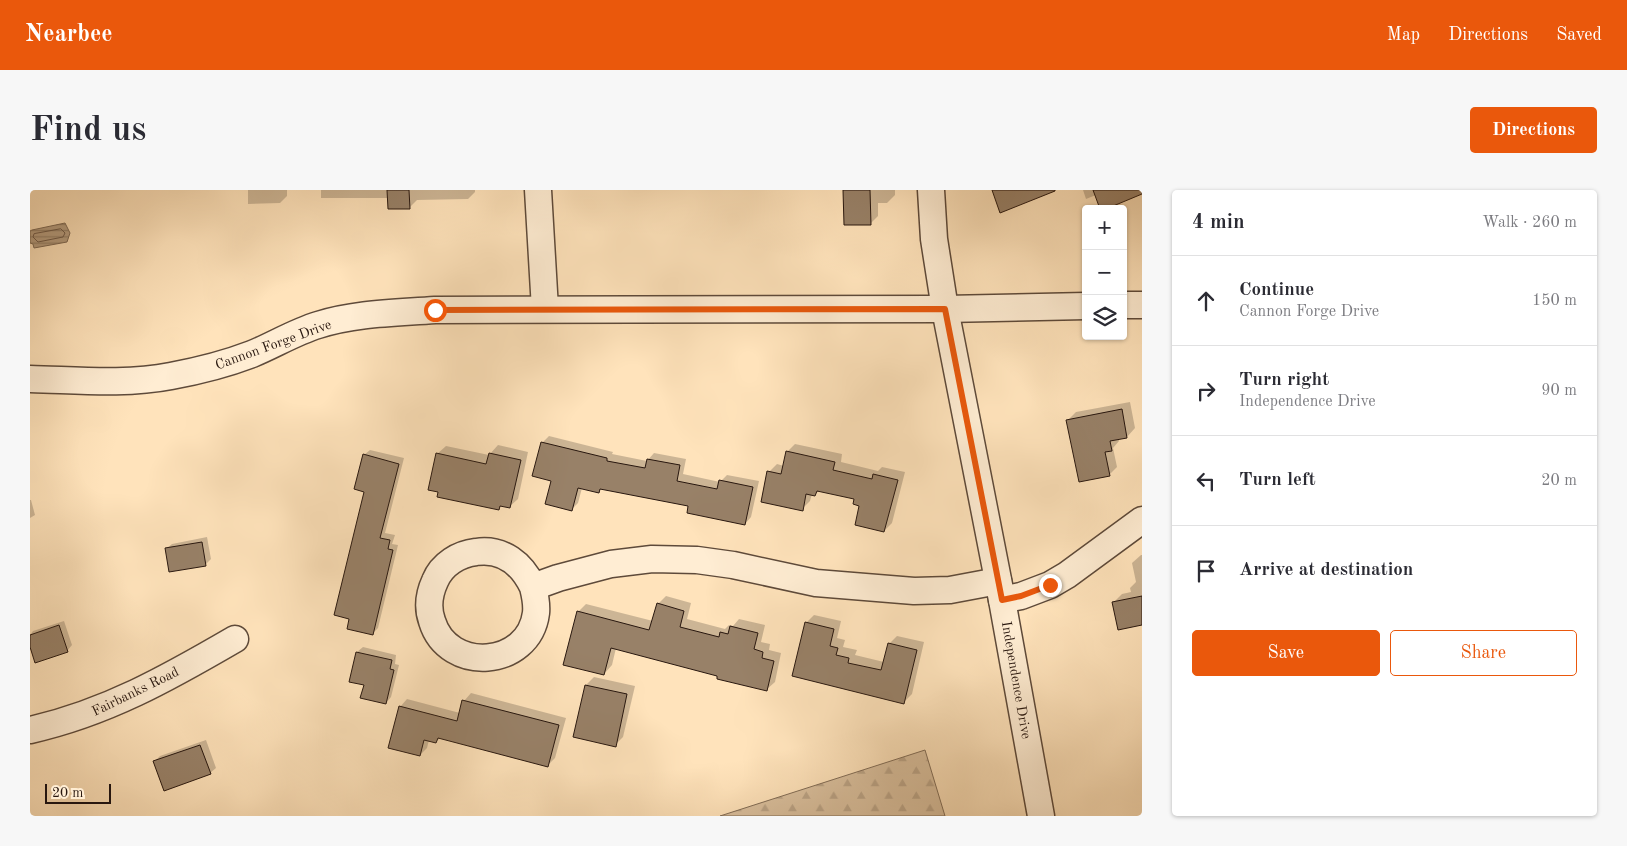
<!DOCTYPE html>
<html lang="en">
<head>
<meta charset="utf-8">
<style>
	:root { --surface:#fff; --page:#f7f7f7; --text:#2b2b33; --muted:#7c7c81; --line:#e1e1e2; --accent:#ea580c }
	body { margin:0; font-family:"Old Standard TT",serif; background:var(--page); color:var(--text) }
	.controls { position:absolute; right:15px; top:15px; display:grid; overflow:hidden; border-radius:5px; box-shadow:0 1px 4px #0004 }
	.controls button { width:45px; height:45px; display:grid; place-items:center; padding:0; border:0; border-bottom:1px solid var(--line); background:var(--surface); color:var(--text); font:25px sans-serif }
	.scale { position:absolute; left:15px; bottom:12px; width:66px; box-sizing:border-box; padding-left:5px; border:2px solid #28170f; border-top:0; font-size:14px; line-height:18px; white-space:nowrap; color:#28170f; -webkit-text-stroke:4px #ffedd3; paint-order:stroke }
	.stop { position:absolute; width:15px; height:15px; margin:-11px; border:4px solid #ea580c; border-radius:50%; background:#fff }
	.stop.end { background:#ea580c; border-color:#fff; box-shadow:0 1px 5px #0008 }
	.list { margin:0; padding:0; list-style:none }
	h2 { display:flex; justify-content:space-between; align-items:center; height:65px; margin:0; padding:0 20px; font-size:21px }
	h2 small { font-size:16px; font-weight:400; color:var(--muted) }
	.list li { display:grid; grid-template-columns:32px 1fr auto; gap:15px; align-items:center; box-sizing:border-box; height:90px; padding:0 20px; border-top:1px solid var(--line) }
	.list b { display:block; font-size:19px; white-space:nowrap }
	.list p { margin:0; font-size:16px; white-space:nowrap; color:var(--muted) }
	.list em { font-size:16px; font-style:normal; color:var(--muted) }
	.actions { display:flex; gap:10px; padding:15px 20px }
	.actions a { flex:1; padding:11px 0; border:1px solid var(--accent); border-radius:5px; text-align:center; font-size:18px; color:var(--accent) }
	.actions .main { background:var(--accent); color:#fff }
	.icon { flex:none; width:28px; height:28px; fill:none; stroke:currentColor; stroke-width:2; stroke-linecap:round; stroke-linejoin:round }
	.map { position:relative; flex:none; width:1112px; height:626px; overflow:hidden; border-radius:5px }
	header { display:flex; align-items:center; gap:30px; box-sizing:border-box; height:70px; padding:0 25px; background:var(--accent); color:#fff }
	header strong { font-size:24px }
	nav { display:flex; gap:28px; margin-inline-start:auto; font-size:18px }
	.intro { display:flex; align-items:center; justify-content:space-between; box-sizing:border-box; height:120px; padding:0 30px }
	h1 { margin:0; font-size:35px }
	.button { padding:12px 22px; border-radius:5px; background:var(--accent); color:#fff; font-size:18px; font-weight:700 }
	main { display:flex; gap:30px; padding:0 30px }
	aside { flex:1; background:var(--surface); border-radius:5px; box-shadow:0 1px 4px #0004 }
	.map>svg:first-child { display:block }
</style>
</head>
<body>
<header>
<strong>Nearbee</strong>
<nav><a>Map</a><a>Directions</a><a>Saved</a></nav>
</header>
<div class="intro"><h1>Find us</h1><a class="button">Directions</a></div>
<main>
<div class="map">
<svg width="1112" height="626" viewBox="0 0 1112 626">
	<defs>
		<pattern id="forest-firs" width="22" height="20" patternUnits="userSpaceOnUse" patternTransform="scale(1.25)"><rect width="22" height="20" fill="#dac09e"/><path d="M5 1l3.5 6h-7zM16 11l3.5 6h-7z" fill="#bba487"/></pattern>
		<pattern id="water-rules" width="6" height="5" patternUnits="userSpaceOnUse" patternTransform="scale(1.25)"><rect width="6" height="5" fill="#b69e81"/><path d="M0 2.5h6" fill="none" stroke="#948068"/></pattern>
	</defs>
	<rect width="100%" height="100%" fill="#ffe3bb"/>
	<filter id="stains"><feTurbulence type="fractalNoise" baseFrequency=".004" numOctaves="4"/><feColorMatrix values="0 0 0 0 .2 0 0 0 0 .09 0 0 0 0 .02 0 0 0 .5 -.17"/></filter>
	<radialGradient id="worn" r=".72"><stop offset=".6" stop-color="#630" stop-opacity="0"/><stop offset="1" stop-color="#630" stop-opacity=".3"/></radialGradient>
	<path fill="url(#forest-firs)" stroke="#816c56" d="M895,560L915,626H690Z"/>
	<path fill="url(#water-rules)" stroke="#7d6853" d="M35,33L40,43L37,52L4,58L3,54L0,53V41L2,40Z"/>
	<g fill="#0003">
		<path d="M218,0H257V6L250,13L218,14Z"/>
		<path d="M291,0H445V2L438,9L387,10L379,18L359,8H291Z"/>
		<path d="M814,0H865V5L857,13H848V26L840,34Z"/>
		<path d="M1053,0H1109L1066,5L1056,9Z"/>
		<path d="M1100,212L1105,238L1097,247L1089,248V251L1083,258L1087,277L1079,285L1038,230L1046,222Z"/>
		<path d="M519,246L583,262L582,264L617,271L624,263L656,269L653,284L690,292L697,285L729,291L721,327L715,334L660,315L572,298L568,301L552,298L548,313L542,319L523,290L512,253Z"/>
		<path d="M765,254L812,264L811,272L848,281L852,277L875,282L862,333L854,341L825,308L790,300L785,304H782L780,311L772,319L739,282L747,274L754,276L757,262Z"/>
		<path d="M468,255L498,262L488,309L479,317L472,315L468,319L407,264L416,256L459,265Z"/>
		<path d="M340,260L374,268L355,343L365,345L362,354L368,355L348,438L342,444L334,265Z"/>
		<path d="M1,310L5,325L0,328V310Z"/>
		<path d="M177,347L181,369L176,374L140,381L136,359L142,354Z"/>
		<path d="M1111,365H1112V434L1084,412L1092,404L1101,402L1100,398L1106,392L1102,373Z"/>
		<path d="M636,406L661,413L657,429L695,439L699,435L703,436L709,429L735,435L731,452L740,454L739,460L751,463L745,492L736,500L689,485L586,458L582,475L574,484L548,422L556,414L623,431L628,414Z"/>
		<path d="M784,425L811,431L807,448L815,450L813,457L827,460L825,465L854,472L859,454L867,446L894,452L882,504L874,512L763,485L776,433Z"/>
		<path d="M34,431L42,455L37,461L0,453V445L3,441Z"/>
		<path d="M333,457L366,465L365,474L369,475L361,507L356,513L327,462Z"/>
		<path d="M564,487L605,496L593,547L585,555L556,495Z"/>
		<path d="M441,503L536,528L525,568L518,575L410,548L406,552L399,550L397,558L390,565L370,517L377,509L430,523L434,511Z"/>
		<path d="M176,550L186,578L180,583L125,571L130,566Z"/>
	</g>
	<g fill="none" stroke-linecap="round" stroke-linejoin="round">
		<path stroke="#6f5a48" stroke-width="1" d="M31,39L35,43L33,47L8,52L3,47L4,44Z"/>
	</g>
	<g fill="#988168" stroke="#28170f">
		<path d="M357,0H379L380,19H358Z"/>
		<path d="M813,0H840L841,35H814Z"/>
		<path d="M962,0H1025V1L970,23Z"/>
		<path d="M1063,0H1112V4L1076,19H1070Z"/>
		<path d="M1092,219L1097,248L1080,251L1082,261L1075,262L1080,286L1049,292L1036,230Z"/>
		<path d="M511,252L577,268V271L615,278L617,269L650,275L647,291L687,299L689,290L723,297L715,335L657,323L658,316L570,299L569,303L548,298L542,321L515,314L521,291L502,286Z"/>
		<path d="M756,261L805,272L803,280L842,289L843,284L868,290L854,342L825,335L829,316L823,314L824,309L787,301L785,306L776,304L773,321L731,312L737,281L751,284Z"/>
		<path d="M406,263L456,274L459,263L491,270L480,318L470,316L469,320L407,307L408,302L398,300Z"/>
		<path d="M333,264L369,274L350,348L360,350L358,359L363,360L343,445L317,439L319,429L304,425L334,302L324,299Z"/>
		<path d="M172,352L176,376L139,382L135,358Z"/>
		<path d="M1112,406V435L1088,440L1082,412Z"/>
		<path d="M627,413L654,421L650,437L689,447L690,442L698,444L700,436L728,443L724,459L733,462L732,468L744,471L737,501L687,489V486L581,458L574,485L533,475L547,421L619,440Z"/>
		<path d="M775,432L804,439L800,456L808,458L806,465L819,468L818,473L851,480L858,453L887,460L874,514L762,486Z"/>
		<path d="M29,435L38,462L5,473L0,457V445Z"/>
		<path d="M326,462L362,470L360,479L364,480L356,514L330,508L334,495L319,492Z"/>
		<path d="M555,495L597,504L586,557L543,547Z"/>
		<path d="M432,510L529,535L518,577L408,548L406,553L394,550L390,566L358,558L369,516L427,531Z"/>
		<path d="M170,555L181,584L134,601L123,571Z"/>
	</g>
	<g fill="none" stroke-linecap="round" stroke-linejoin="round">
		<g stroke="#5e4a3a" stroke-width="29">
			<g id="street">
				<path d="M508,0L515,119"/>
				<path d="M901,0L904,49L915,119L972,410L1011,626"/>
				<path d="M1093,115H1112"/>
				<path d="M0,189C46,190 95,195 141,186C168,181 196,174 222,164C244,155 265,142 288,135C326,123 366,123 405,120L915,119L1056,116"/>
				<path d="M503,397C505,405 507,414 506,423C499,478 418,484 402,431C397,417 399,404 405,391C412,374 429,364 446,362C473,358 492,374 503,397L528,388L581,374L622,369L667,370L703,375L786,393L884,401L920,400L968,391"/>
				<path d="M972,410L991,406L1020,395L1037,385L1112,330"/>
				<path d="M0,540C76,523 138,488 205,449"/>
			</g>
		</g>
		<use href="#street" stroke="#ffedd3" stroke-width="26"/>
	</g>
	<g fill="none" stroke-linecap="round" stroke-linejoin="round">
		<path stroke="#ea580c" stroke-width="6" d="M405,120L915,119L972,410L991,406L1020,395"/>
	</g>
	<g text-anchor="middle" stroke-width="4" stroke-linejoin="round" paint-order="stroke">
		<g font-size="14" fill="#28170f" stroke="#ffedd3">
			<text transform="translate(243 154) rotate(-20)" y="5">Cannon Forge Drive</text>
			<text transform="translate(987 490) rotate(80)" y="5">Independence Drive</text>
			<text transform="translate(105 501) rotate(-26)" y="5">Fairbanks Road</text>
		</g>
	</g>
	<rect width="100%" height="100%" filter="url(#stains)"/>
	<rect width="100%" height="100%" fill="url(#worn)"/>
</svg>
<div class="controls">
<button>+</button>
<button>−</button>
<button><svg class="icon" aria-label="layers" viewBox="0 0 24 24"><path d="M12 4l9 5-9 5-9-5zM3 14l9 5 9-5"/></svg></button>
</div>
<div class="scale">20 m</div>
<div class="stop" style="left:405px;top:120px"></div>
<div class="stop end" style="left:1020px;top:395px"></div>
</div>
<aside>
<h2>4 min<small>Walk · 260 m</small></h2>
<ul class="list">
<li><svg class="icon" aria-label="ahead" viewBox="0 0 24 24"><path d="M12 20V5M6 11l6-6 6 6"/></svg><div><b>Continue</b><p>Cannon Forge Drive</p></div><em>150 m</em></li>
<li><svg class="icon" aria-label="right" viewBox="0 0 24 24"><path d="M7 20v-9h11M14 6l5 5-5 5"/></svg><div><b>Turn right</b><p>Independence Drive</p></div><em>90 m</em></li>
<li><svg class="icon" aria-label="left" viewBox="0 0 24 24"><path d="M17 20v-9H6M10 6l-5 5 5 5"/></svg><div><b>Turn left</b></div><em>20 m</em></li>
<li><svg class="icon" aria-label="arrive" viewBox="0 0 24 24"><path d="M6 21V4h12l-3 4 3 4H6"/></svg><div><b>Arrive at destination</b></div></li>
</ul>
<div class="actions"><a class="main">Save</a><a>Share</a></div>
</aside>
</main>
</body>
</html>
